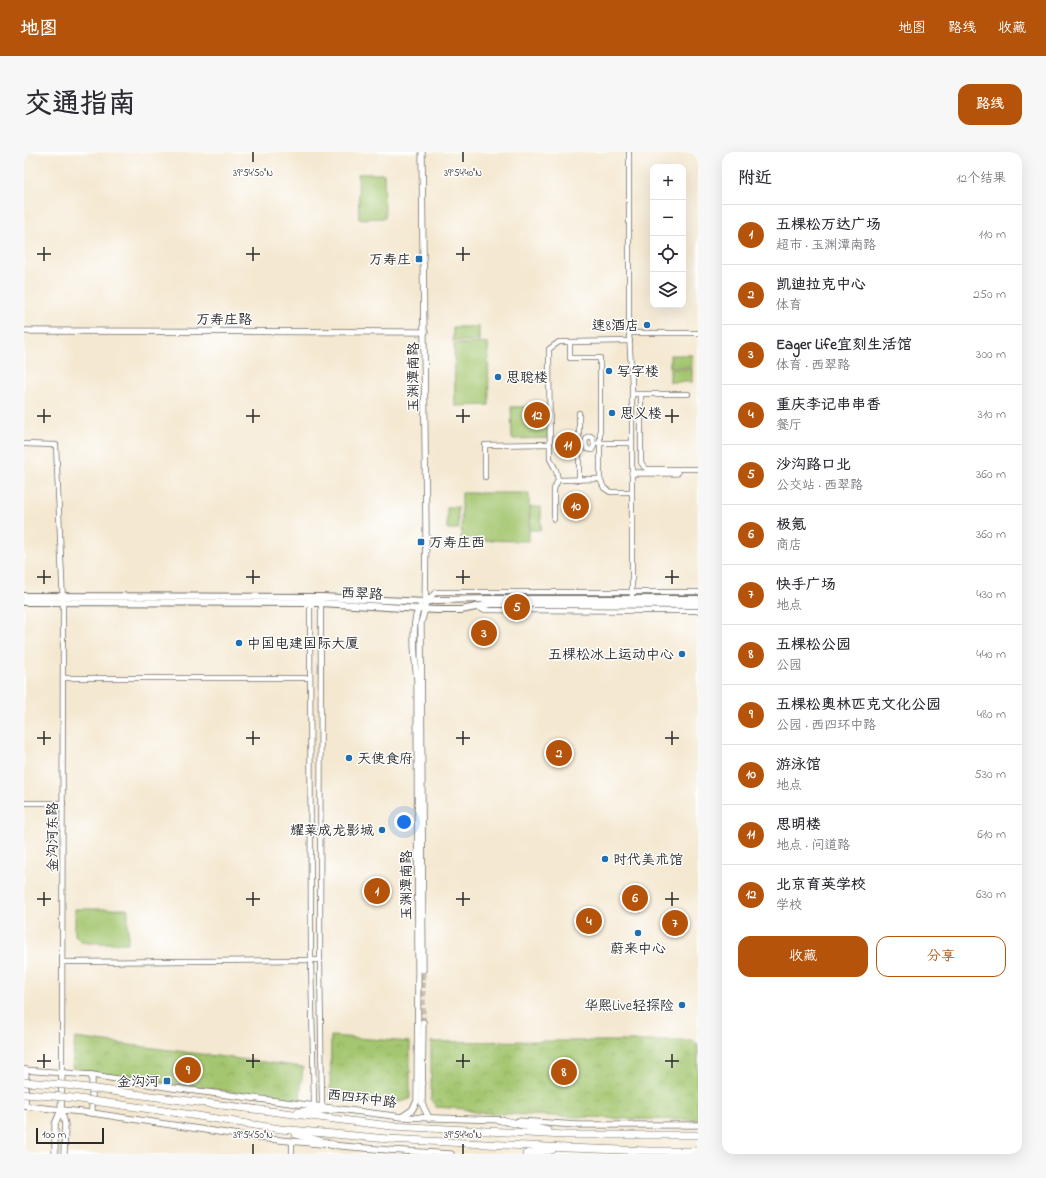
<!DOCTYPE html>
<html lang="zh">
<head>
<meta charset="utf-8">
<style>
	:root { --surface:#fff; --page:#f7f7f7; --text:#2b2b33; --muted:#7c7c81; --line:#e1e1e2; --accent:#b45309 }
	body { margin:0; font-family:"Indie Flower","LXGW WenKai TC",sans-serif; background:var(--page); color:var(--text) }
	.controls { position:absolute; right:12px; top:12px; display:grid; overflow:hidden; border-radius:8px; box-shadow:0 4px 16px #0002 }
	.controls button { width:36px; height:36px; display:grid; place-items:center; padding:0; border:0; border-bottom:1px solid var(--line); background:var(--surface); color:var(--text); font:20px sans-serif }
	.scale { position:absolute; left:12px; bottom:10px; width:68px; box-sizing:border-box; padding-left:4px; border:2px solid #2b2b2b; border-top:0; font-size:11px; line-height:14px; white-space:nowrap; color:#2b2b2b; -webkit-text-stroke:3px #fff; paint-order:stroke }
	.you { position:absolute; left:380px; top:670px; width:14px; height:14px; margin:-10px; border:3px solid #fff; border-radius:50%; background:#1a73e8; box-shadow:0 0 0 6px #1a73e833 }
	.badge { display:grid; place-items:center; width:26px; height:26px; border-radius:50%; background:var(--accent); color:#fff; font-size:13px; font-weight:700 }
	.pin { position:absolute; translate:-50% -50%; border:2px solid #fff; box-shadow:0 1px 4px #0006 }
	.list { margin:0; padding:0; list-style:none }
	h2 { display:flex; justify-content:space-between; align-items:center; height:52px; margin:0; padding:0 16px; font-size:17px }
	h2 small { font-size:13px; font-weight:400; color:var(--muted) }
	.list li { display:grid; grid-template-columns:26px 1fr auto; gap:12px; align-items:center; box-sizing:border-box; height:60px; padding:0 16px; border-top:1px solid var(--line) }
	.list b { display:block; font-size:15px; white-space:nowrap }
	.list p { margin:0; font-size:13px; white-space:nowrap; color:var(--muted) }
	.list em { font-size:13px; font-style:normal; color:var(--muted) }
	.actions { display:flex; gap:8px; padding:12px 16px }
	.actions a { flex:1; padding:9px 0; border:1px solid var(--accent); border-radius:12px; text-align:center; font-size:14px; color:var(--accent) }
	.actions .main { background:var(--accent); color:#fff }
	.icon { flex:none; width:22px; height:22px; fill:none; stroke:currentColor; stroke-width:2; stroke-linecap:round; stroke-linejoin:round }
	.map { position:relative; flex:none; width:674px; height:1002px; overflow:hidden; border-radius:12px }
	header { display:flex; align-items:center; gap:24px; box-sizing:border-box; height:56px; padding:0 20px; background:var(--accent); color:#fff }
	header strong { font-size:19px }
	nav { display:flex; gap:22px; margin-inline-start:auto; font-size:14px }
	.intro { display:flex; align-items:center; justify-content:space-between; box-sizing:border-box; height:96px; padding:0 24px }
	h1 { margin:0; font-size:28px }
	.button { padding:10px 18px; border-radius:12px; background:var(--accent); color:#fff; font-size:14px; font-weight:700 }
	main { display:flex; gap:24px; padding:0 24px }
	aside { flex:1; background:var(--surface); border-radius:12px; box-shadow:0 4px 16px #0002 }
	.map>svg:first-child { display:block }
</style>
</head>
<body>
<header>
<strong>地图</strong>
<nav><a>地图</a><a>路线</a><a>收藏</a></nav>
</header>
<div class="intro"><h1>交通指南</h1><a class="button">路线</a></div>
<main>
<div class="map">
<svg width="674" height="1002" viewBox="0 0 674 1002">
	<defs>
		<pattern id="park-crowns" width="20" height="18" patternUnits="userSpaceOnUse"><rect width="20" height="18" fill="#a4c66f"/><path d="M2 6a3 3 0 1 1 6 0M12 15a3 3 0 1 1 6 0" fill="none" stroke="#8daa60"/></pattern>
	</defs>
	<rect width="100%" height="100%" fill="#fff"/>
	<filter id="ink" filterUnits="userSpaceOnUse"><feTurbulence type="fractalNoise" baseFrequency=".025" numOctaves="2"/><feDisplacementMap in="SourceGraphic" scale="8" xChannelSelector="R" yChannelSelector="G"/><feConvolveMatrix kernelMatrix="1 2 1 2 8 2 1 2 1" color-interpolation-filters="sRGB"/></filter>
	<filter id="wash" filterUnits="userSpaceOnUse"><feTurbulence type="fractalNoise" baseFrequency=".012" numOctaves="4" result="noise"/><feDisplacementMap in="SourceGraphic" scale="16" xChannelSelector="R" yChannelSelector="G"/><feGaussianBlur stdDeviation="0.9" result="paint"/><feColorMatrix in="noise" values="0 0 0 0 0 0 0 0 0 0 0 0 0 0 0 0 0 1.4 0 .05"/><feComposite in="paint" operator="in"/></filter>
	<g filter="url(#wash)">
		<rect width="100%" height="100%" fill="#f4e8d0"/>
		<g fill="url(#park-crowns)" stroke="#68784d">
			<path d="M307,884L386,890V947L376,950L357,947L341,951L308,947L306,944Z"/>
			<path d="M51,886L279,915L276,947L274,949L113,927L50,920L48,915Z"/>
			<path d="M524,889H669L674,893V968L607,967L454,961L440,957L412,955L407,948V890Z"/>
		</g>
		<g fill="#a4c66f" stroke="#68784d">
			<path d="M334,22H360L361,66L335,67Z"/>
			<rect x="429" y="175" width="26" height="14"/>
			<path d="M464,191L465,253L431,254L430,192Z"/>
			<rect x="646" y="203" width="22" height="12"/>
			<rect x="646" y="217" width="22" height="13"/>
			<path d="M524,254L525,286L488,287L487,255Z"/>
			<path d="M438,341H505V389L437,388Z"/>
			<rect x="423" y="355" width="11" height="22"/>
			<rect x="506" y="355" width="11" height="23"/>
			<path d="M51,757H104V791H64L57,789L51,783Z"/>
		</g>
	</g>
	<g filter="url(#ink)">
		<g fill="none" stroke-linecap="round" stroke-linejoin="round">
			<path stroke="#ccc2af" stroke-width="5.5" stroke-dasharray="5.5 3" stroke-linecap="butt" d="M399,870V818"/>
			<g stroke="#716d65" stroke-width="6">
				<g id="minor">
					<path d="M605,0V181L608,232V450"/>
					<path d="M605,181H674"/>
					<path d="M546,190L606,189"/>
					<path d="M608,242H617V310L620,315L623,317H674"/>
					<path d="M617,242H664"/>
					<path d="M555,261V328"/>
					<path d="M555,291H561L563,297L568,298L570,294L569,286L567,284L563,285L561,291"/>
					<path d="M574,291H608"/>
					<path d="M0,292L32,293L39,451L38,920"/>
					<path d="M461,325V293L526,292"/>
					<path d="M576,327L580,336L586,340H608"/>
					<path d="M530,367V337L534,328L532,318L526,307L525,197L535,190H546V206H576V327L534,328"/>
					<path d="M286,448L287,808L290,953"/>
					<path d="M297,448L296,808L298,955"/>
					<path d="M401,450L412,440H674"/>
					<path d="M453,455L459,458L674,459"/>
					<path d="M39,526H286"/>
					<path d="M0,651H39"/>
					<path d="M39,810L296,808"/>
					<path d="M268,989V1002"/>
				</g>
			</g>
			<g stroke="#716d65" stroke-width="7">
				<g id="tertiary">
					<path d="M398,0L402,378L401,457L397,471L399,818"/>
					<path d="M0,179L401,180"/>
					<path d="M608,321H653"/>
					<path d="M399,870L398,952L405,966"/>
					<path d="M0,918L68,923L149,936L378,965L480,968"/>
					<path d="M38,920L37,958L41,972L40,1002"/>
					<path d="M0,954L68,961L235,986L297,992"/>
					<path d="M1,954L2,918"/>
					<path d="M68,961V923"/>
					<path d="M379,964L388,958L393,949L394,818L393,528C391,510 386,468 396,455"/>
					<path d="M494,969L553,973H674"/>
					<path d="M306,993L364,998L427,1002"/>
					<path d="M31,1002V972L37,958"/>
				</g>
			</g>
			<g stroke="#716d65" stroke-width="8">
				<g id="secondary">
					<path d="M0,444L297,445L401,450L412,448L466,447H674"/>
					<path d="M0,450L297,451L412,458H437L467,452L674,453"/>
				</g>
			</g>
			<g stroke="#716d65" stroke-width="8">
				<g id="trunk">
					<path d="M157,948L367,974L541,983H674"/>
					<path d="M274,960L312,957"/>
					<path d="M155,961L256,977L364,987L543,996L626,999H674"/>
					<path d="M477,968L524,979"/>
					<path d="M271,982L310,993"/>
					<path d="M502,1002L528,998"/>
				</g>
			</g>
			<use href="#minor" stroke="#fff" stroke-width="4.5"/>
			<use href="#tertiary" stroke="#fff" stroke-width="5.5"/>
			<use href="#secondary" stroke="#fff" stroke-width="6"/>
			<use href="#trunk" stroke="#fff" stroke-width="7"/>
			<g stroke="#716d65" stroke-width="8" stroke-linecap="butt">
				<g id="trunk-bridge">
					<path d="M0,930L41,933L157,948"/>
					<path d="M0,942L41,945L155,961"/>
				</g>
			</g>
			<use href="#trunk-bridge" stroke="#fff" stroke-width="7"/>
		</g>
	</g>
	<path fill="none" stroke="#2b2b2b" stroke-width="1.5" d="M229,0V10M439,0V10M20,95V109M229,95V109M439,95V109M13,102H27M222,102H236M432,102H446M20,257V271M229,257V271M439,257V271M648,257V271M13,264H27M222,264H236M432,264H446M641,264H655M20,418V432M229,418V432M439,418V432M648,418V432M13,425H27M222,425H236M432,425H446M641,425H655M20,579V593M229,579V593M439,579V593M648,579V593M13,586H27M222,586H236M432,586H446M641,586H655M20,740V754M229,740V754M439,740V754M648,740V754M13,747H27M222,747H236M432,747H446M641,747H655M20,902V916M229,902V916M439,902V916M648,902V916M13,909H27M222,909H236M432,909H446M641,909H655M229,992V1002M439,992V1002"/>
	<g fill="#1f6fb2" stroke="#fff" stroke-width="1.5">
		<rect x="391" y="103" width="8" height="8" rx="2"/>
		<circle cx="623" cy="173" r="4"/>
		<circle cx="585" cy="219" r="4"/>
		<circle cx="474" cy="225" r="4"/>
		<circle cx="588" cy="261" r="4"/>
		<rect x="393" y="386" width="8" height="8" rx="2"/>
		<circle cx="215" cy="491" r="4"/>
		<circle cx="658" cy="502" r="4"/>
		<circle cx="325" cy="606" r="4"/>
		<circle cx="358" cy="678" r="4"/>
		<circle cx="581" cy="707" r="4"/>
		<circle cx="614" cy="781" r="4"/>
		<circle cx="658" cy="853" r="4"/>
		<rect x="139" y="925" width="8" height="8" rx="2"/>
	</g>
	<g text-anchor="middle" stroke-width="3" stroke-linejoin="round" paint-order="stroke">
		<g font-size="14" fill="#2b2b2b" stroke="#fff" text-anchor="start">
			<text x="387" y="112" text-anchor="end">万寿庄</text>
			<text x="615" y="178" text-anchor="end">速8酒店</text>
			<text x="593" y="224">写字楼</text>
			<text x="482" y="230">思聪楼</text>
			<text x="596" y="266">思义楼</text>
			<text x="405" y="395">万寿庄西</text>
			<text x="223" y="496">中国电建国际大厦</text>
			<text x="650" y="507" text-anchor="end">五棵松冰上运动中心</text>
			<text x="333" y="611">天使食府</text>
			<text x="350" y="683" text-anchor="end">耀莱成龙影城</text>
			<text x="589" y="712">时代美术馆</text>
			<text x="614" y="801" text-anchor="middle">蔚来中心</text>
			<text x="650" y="858" text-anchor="end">华熙Live轻探险</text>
			<text x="135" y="934" text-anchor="end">金沟河</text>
		</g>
		<g font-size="14" fill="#2b2b2b" stroke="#fff">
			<text x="200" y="172">万寿庄路</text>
			<text transform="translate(389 225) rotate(-90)" y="5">玉渊潭南路</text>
			<text transform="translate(338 441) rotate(3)" y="5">西翠路</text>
			<text transform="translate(28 685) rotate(-90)" y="5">金沟河东路</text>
			<text transform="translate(382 733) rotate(-90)" y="5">玉渊潭南路</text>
			<text transform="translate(338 946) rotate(7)" y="5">西四环中路</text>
		</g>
	</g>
	<g font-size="10" text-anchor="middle" fill="#2b2b2b" stroke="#fff" stroke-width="3" stroke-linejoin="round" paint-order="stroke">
		<text x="229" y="24">39°54'50"N</text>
		<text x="439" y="24">39°54'40"N</text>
		<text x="229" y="986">39°54'50"N</text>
		<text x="439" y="986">39°54'40"N</text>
	</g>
</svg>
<div class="controls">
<button>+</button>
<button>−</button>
<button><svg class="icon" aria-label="locate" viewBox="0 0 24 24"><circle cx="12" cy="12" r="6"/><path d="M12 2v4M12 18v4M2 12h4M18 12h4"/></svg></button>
<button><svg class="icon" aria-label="layers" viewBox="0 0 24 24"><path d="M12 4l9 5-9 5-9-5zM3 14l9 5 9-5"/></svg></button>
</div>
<div class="scale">100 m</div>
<div class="you"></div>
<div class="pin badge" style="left:353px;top:739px">1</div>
<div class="pin badge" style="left:535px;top:601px">2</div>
<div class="pin badge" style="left:460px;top:481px">3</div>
<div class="pin badge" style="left:565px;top:769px">4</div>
<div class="pin badge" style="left:493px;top:455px">5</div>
<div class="pin badge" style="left:611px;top:746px">6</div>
<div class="pin badge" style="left:651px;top:771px">7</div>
<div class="pin badge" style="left:540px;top:920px">8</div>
<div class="pin badge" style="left:164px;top:918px">9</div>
<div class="pin badge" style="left:552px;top:354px">10</div>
<div class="pin badge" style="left:544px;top:293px">11</div>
<div class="pin badge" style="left:513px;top:263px">12</div>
</div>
<aside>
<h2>附近<small>12个结果</small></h2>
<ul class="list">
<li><span class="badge">1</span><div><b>五棵松万达广场</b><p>超市 · 玉渊潭南路</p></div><em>110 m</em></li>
<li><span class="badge">2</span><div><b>凯迪拉克中心</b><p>体育</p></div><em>250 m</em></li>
<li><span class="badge">3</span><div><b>Eager Life宜刻生活馆</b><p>体育 · 西翠路</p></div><em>300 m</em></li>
<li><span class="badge">4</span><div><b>重庆李记串串香</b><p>餐厅</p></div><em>310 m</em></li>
<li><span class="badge">5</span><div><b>沙沟路口北</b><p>公交站 · 西翠路</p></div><em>360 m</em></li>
<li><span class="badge">6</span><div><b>极氪</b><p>商店</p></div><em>360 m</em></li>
<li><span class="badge">7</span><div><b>快手广场</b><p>地点</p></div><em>430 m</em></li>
<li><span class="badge">8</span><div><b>五棵松公园</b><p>公园</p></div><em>440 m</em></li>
<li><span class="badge">9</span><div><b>五棵松奥林匹克文化公园</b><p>公园 · 西四环中路</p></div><em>480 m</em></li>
<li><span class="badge">10</span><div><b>游泳馆</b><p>地点</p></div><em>530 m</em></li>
<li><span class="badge">11</span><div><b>思明楼</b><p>地点 · 问道路</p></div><em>610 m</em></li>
<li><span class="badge">12</span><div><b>北京育英学校</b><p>学校</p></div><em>630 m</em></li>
</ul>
<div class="actions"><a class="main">收藏</a><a>分享</a></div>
</aside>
</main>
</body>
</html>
